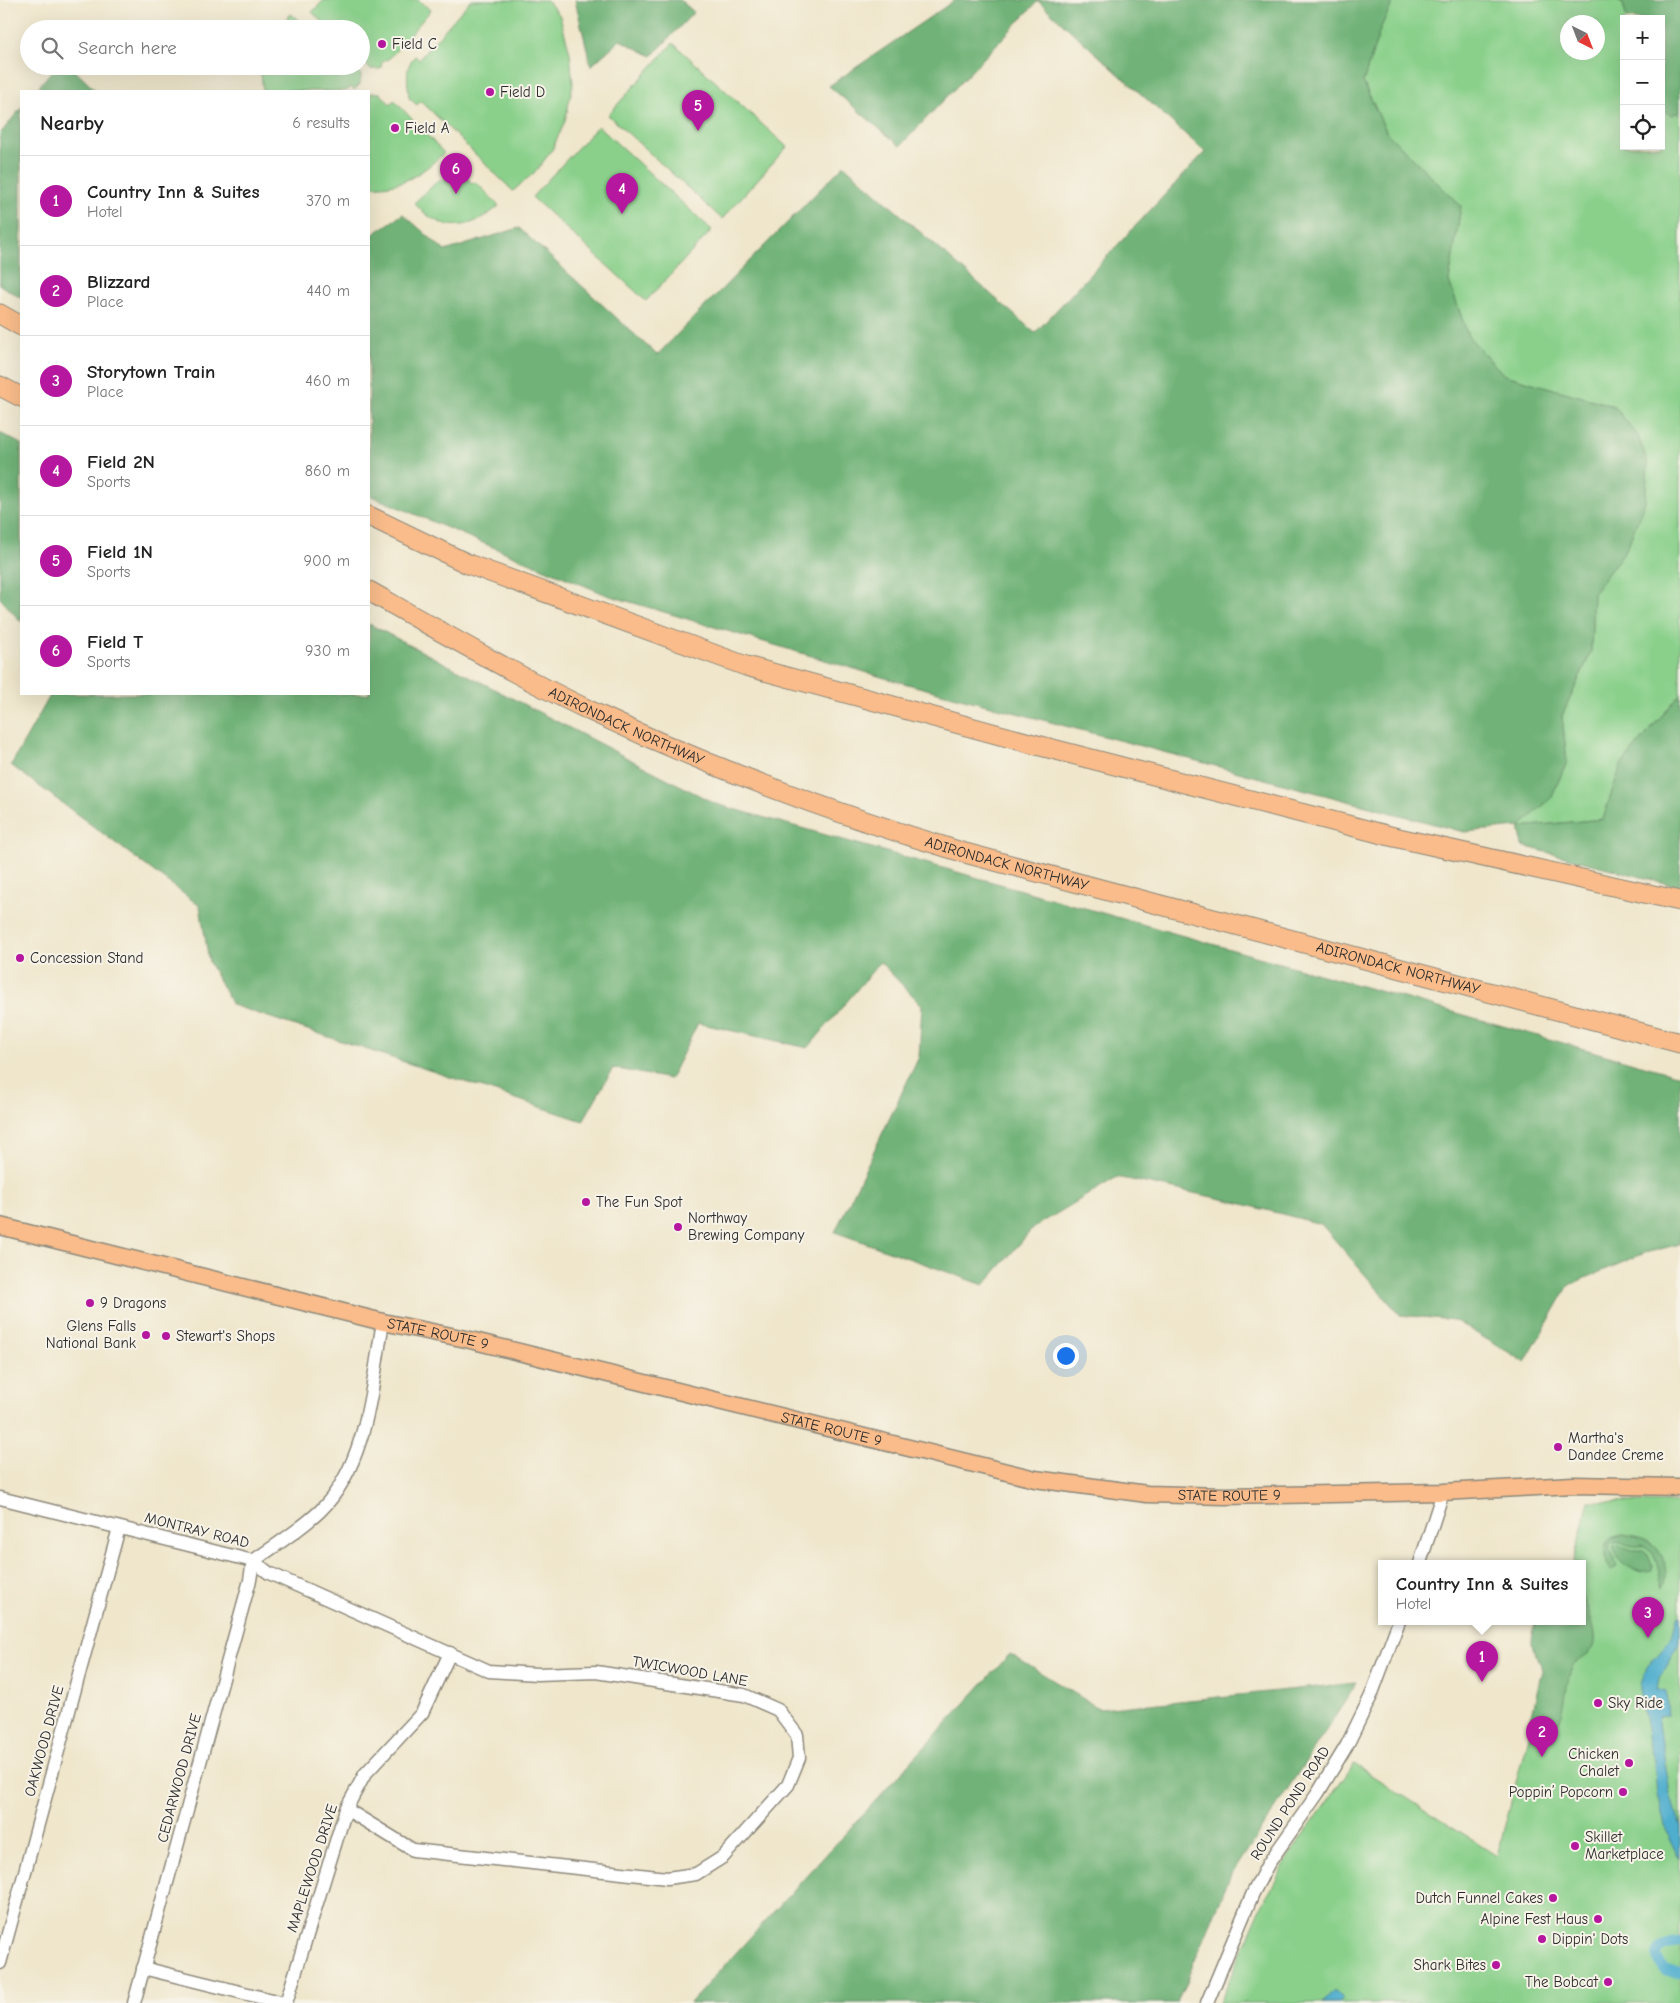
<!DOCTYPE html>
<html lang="en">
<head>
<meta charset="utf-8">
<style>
	:root { --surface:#fff; --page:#f6f6f6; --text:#222; --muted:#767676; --line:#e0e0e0; --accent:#b5179e }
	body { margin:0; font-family:"Comic Neue",sans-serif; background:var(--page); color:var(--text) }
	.controls { position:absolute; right:15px; top:15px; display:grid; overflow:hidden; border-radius:0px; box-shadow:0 5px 20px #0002 }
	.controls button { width:45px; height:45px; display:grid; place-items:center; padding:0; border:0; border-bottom:1px solid var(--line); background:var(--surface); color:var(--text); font:25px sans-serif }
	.compass { position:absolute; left:1560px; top:15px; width:45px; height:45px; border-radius:50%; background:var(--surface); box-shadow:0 5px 20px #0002; rotate:138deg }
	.you { position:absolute; left:1065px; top:1355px; width:18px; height:18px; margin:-12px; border:4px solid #fff; border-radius:50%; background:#1a73e8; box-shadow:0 0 0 8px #1a73e833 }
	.badge { display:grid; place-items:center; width:32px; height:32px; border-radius:50%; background:var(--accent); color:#fff; font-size:16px; font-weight:700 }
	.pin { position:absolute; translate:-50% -41px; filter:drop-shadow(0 1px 2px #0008) }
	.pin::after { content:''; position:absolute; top:26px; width:18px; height:15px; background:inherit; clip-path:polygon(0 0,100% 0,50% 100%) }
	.popup { position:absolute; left:1378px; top:1560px; width:208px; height:65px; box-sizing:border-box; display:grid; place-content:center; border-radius:0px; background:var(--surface); filter:drop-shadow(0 1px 4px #0005); font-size:16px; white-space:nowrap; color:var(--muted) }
	.popup b { font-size:19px; color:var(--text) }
	.popup::after { content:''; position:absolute; left:50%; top:100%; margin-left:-10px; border:10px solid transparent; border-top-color:var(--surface) }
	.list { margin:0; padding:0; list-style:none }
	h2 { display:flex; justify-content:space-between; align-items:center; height:65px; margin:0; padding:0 20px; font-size:21px }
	h2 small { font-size:16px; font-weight:400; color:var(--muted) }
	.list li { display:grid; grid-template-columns:32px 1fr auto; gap:15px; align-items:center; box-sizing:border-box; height:90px; padding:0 20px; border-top:1px solid var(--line) }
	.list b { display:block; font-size:19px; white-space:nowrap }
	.list p { margin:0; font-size:16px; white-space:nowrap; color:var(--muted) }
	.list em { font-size:16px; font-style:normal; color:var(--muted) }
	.icon { flex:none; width:28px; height:28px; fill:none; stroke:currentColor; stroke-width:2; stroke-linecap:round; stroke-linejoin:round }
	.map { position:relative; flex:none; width:1680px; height:2003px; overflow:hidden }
	.search { position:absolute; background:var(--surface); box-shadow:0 5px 20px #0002; left:20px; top:20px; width:350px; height:55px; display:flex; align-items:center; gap:12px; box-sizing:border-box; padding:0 18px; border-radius:28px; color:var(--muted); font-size:19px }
	.panel { position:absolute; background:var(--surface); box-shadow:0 5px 20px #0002; left:20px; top:90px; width:350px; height:605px; border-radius:0px }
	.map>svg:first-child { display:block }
</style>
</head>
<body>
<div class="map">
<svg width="1680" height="2003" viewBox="0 0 1680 2003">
	<rect width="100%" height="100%" fill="#f7f3e8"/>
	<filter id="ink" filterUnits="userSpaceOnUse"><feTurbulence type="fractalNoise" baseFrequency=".02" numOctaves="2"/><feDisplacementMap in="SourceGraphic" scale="10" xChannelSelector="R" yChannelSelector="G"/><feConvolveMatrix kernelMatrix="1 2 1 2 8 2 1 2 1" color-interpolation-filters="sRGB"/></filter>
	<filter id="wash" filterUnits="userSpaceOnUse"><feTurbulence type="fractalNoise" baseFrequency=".0096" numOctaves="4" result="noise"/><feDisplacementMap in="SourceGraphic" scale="20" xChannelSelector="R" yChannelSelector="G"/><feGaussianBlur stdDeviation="1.12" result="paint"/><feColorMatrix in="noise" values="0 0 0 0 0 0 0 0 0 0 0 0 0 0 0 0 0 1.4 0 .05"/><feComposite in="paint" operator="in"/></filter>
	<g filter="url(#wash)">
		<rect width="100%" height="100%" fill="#efe6cb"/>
		<g fill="#8ad08b" stroke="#5a7e5b" fill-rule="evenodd">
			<path d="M324,0H418L431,10L388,60L386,59L381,64L382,67L380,69H370L363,61L361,62V29H330L312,12Z"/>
			<path d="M471,0H547L560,16L570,53L573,84L565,121L552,150L536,171L513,191L421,101L417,105L409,98C408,82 404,67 415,56L419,59Z"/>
			<path d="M1394,0H1616L1623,4L1627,19H1624V146H1661V108L1671,115L1680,112V694L1621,765L1603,819L1519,827L1551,798L1567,762L1562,716L1591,652L1593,593L1627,548L1645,501L1648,464L1638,436L1614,406L1504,375L1468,336L1449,281L1461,206L1387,133L1363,82L1381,27ZM1568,22H1598V52H1568Z"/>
			<path d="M291,14L309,29H277Z"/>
			<path d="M673,43L787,147L722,219L608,115Z"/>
			<path d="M263,66H347L350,70L353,68L361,75L360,84L354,90L351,87L346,91H263L261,74Z"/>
			<path d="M370,93H380L390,104L394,100L444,153C421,174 402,188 369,186Z"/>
			<path d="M598,126L712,230L646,301L532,197Z"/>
			<path d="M460,168L472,184L476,182L499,206C468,232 442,233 414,203L440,179L442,181L454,169Z"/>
			<path d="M1589,1501L1680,1503V2003H1219L1260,1910L1289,1856L1354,1764L1497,1856L1558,1621H1582V1563H1573Z"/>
		</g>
		<g fill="#6fb277" stroke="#4d6e51">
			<path d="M575,0H680L694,12L652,56L620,40L591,66Z"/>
			<path d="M955,0H1394L1381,27L1363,82L1387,133L1461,206L1449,281L1468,336L1504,375L1614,406L1638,436L1648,464L1645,501L1627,548L1593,593L1591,652L1562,716L1567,762L1551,798L1520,827L1603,819L1621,765L1680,694V887L1523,846L1519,827L1464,832L885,678L607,595L369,495V237L403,214L445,251L519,228L657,355L844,165L1035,333L1205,152L1038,1L900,146L829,86Z"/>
			<path d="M1616,0H1680V112L1671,115L1661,108V19H1627L1623,4Z"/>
			<path d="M56,66H70L96,91H35Z"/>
			<path d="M21,108V298L0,285V134Z"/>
			<path d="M0,433L21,444V622L0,598Z"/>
			<path d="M369,624L716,804L1680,1076V1244L1645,1253L1569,1285L1525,1362L1454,1320L1400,1315L1321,1224L1227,1200L1117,1177L1033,1228L984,1285L835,1232L919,1057L922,1005L880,962L808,1048L698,1023L670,1079L613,1068L583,1121L232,1005L209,962L200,906L11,765L51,694H369Z"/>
			<path d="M1624,1535C1633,1537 1644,1538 1652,1544C1664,1552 1670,1575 1663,1588C1659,1576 1658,1552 1644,1546C1640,1545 1636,1547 1632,1546C1623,1544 1620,1539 1610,1543L1609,1549L1615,1560L1617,1567L1611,1571C1606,1567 1607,1562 1606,1556C1603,1540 1610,1537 1624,1535Z"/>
			<path d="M1619,1545L1632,1550H1643L1647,1553L1652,1565V1571C1643,1574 1629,1569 1622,1562C1619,1560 1615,1552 1613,1548L1614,1546Z"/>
			<path d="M1582,1594C1587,1609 1597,1628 1595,1643C1594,1655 1577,1657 1572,1668C1561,1691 1572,1732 1535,1737L1530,1734L1529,1728L1542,1670C1536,1644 1526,1651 1537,1621H1582Z"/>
			<path d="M1010,1654L1100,1709L1357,1683L1230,1877L1177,2003H690Z"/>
		</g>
		<g fill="#4faece" stroke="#3d6c7c">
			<path d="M1680,1616V1644L1659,1679L1657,1691L1666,1690L1668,1716L1658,1717L1670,1794L1680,1827V1858L1666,1830L1657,1794L1654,1761L1649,1747L1641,1703V1683L1647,1667L1672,1637L1677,1617Z"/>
			<path d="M1334,1991L1342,1998L1338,2003H1323Z"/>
		</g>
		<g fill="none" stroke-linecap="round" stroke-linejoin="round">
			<path stroke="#4faece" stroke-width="10" d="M1680,1942C1661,1944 1650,1952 1665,1971L1680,1972"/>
		</g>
	</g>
	<g filter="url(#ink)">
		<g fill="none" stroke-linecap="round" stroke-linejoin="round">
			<g stroke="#8d887b" stroke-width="15">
				<g id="minor">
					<path d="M0,1498L253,1561C276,1545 300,1530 320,1511C368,1464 372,1383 383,1322"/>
					<path d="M1420,1563L1443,1492"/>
					<path d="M0,1963L119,1528"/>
					<path d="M143,1968L284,2003"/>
					<path d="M134,2003L250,1580L253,1561L269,1573L489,1671L537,1674L596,1672L744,1695L778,1710L797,1735L799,1758L788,1785L723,1857L696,1874L667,1878L413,1850L346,1809"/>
					<path d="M286,2003L346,1809L365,1774L422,1713L450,1653"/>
					<path d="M1207,2003L1253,1893L1268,1864L1318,1793L1347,1745L1371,1696L1399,1621"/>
				</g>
			</g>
			<g stroke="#8d887b" stroke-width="19">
				<g id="major">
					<path id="s1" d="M0,1226L383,1322L466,1339L1035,1479L1147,1494L1224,1496L1443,1492L1573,1485L1680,1487"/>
				</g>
			</g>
			<g stroke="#8d887b" stroke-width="21">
				<g id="highway">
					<path d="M0,314L21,326"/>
					<path d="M0,386L21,397"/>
					<path d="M369,516L468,564L746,666L1033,744L1394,837L1680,901"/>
					<path id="s2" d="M369,591C443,633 517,676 595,713C714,769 838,815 965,853L1680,1043"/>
				</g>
			</g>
			<use href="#minor" stroke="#fff" stroke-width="12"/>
			<use href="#major" stroke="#f9bc8a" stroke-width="16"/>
			<use href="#highway" stroke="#f9bc8a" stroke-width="19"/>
		</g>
	</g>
	<g fill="#b5179e" stroke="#f7f3e8" stroke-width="2">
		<circle cx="382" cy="44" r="5"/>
		<circle cx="490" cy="92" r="5"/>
		<circle cx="395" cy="128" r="5"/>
		<circle cx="20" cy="958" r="5"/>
		<circle cx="586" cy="1202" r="5"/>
		<circle cx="678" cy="1227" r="5"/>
		<circle cx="90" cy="1303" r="5"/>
		<circle cx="146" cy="1335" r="5"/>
		<circle cx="166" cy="1336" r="5"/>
		<circle cx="1558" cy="1447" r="5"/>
		<circle cx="1598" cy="1703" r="5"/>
		<circle cx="1629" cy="1763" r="5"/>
		<circle cx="1623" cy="1792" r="5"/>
		<circle cx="1575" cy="1846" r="5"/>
		<circle cx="1553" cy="1898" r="5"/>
		<circle cx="1598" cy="1919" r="5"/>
		<circle cx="1542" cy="1939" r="5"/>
		<circle cx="1496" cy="1965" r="5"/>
		<circle cx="1608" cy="1982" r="5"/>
	</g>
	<g text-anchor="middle" stroke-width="4" stroke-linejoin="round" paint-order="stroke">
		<g font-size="15" fill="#2b2b2b" stroke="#f7f3e8" text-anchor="start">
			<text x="392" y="49">Field C</text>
			<text x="500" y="97">Field D</text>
			<text x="405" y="133">Field A</text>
			<text x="30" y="963">Concession Stand</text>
			<text x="596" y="1207">The Fun Spot</text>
			<text x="688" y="1223">Northway<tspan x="688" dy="17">Brewing Company</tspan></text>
			<text x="100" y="1308">9 Dragons</text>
			<text x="136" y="1331" text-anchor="end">Glens Falls<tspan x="136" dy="17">National Bank</tspan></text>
			<text x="176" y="1341">Stewart's Shops</text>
			<text x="1568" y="1443">Martha's<tspan x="1568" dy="17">Dandee Creme</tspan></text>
			<text x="1608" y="1708">Sky Ride</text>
			<text x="1619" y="1759" text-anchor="end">Chicken<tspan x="1619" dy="17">Chalet</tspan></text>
			<text x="1613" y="1797" text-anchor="end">Poppin’ Popcorn</text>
			<text x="1585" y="1842">Skillet<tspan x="1585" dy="17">Marketplace</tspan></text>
			<text x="1543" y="1903" text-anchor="end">Dutch Funnel Cakes</text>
			<text x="1588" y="1924" text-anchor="end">Alpine Fest Haus</text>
			<text x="1552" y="1944">Dippin' Dots</text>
			<text x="1486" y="1970" text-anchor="end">Shark Bites</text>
			<text x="1598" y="1987" text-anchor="end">The Bobcat</text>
		</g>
		<g font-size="15" fill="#2b2b2b" stroke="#f7f3e8">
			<text dy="5" stroke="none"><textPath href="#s2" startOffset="291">ADIRONDACK NORTHWAY</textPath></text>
			<text dy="5" stroke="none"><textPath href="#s2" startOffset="696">ADIRONDACK NORTHWAY</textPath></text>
			<text dy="5" stroke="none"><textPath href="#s2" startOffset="1101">ADIRONDACK NORTHWAY</textPath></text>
			<text dy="5" stroke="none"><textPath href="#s1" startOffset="451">STATE ROUTE 9</textPath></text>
			<text dy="5" stroke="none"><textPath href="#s1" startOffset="856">STATE ROUTE 9</textPath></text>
			<text dy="5" stroke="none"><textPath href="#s1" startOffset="1261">STATE ROUTE 9</textPath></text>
			<text transform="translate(197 1530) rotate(14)" y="5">MONTRAY ROAD</text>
			<text transform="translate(690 1671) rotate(10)" y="5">TWICWOOD LANE</text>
			<text transform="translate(44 1741) rotate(-75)" y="5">OAKWOOD DRIVE</text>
			<text transform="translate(179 1778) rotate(-75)" y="5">CEDARWOOD DRIVE</text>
			<text transform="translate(1290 1803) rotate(-57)" y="5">ROUND POND ROAD</text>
			<text transform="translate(312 1868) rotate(-72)" y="5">MAPLEWOOD DRIVE</text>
		</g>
	</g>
</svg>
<div class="controls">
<button>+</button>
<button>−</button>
<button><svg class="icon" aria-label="locate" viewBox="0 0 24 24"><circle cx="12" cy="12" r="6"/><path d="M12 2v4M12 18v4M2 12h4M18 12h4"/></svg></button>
</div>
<svg class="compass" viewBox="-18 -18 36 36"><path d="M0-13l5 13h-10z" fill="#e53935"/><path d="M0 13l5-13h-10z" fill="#767676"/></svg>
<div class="you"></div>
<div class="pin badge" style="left:1482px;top:1682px">1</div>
<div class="popup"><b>Country Inn &amp; Suites</b>Hotel</div>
<div class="pin badge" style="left:1542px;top:1757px">2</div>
<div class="pin badge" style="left:1648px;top:1638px">3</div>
<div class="pin badge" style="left:622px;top:214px">4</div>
<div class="pin badge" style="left:698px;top:131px">5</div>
<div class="pin badge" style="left:456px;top:194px">6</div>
<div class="search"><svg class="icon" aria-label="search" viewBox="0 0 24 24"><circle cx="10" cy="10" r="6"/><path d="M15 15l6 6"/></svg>Search here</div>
<section class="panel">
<h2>Nearby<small>6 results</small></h2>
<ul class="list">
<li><span class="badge">1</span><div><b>Country Inn &amp; Suites</b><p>Hotel</p></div><em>370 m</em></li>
<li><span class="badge">2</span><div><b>Blizzard</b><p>Place</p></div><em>440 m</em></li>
<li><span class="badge">3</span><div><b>Storytown Train</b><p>Place</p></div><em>460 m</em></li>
<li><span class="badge">4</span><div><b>Field 2N</b><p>Sports</p></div><em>860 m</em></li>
<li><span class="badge">5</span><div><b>Field 1N</b><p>Sports</p></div><em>900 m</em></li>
<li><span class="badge">6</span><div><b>Field T</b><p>Sports</p></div><em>930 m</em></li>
</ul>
</section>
</div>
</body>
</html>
